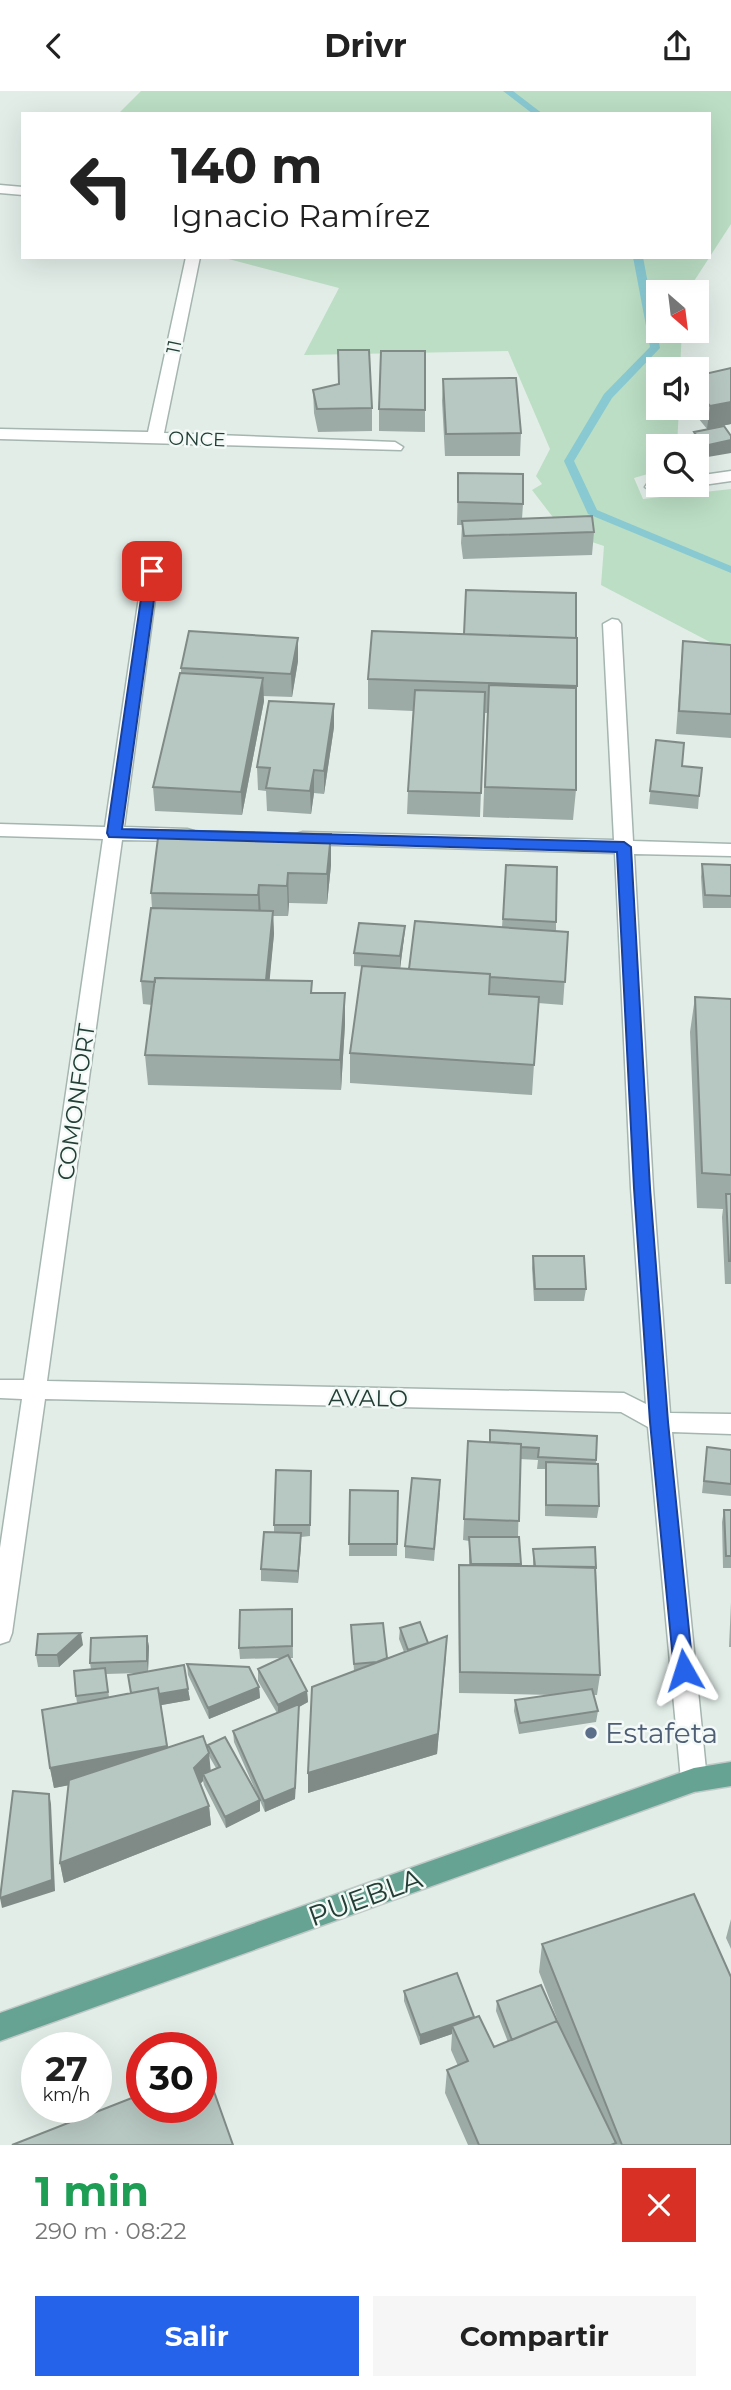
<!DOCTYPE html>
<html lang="es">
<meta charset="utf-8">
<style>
body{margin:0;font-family:Montserrat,sans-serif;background:#f6f6f6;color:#222;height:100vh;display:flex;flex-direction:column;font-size:26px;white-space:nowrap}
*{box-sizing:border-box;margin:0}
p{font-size:23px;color:#767676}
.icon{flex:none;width:38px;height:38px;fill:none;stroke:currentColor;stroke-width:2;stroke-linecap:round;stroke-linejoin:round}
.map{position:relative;height:2054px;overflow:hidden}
.sheet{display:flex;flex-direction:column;background:#fff;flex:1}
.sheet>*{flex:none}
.banner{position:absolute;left:21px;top:21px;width:690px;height:147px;border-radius:0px;box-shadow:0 7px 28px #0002;background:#fff;color:#222;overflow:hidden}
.needle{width:46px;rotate:152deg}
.buttons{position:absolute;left:646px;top:189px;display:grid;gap:14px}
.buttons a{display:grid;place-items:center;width:63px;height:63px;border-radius:0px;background:#fff;box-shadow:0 7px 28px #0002;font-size:35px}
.speed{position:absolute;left:21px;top:1941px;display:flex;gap:14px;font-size:35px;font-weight:700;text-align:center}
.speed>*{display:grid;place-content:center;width:91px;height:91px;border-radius:50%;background:#fff;box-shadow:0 7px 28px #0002;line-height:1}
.speed small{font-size:18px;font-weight:400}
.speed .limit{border:10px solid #d22;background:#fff;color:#111}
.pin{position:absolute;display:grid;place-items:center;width:60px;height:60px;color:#fff;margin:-30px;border-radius:14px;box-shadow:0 4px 10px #0006}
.me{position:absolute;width:77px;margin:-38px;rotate:354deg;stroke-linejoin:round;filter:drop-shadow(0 0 5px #0008)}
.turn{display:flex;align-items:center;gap:24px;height:147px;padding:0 35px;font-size:32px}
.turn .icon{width:91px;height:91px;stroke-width:2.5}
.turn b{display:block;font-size:49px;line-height:60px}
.round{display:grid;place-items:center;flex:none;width:74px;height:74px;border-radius:0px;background:#f6f6f6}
.overview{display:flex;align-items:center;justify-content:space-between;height:119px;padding:0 35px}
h1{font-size:42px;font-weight:700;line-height:52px;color:#1e9e55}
.primary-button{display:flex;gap:14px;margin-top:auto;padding:14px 35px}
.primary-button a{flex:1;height:80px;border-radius:0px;background:#2563eb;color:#fff;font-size:28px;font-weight:700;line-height:80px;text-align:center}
.primary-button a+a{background:#f6f6f6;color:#222}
header{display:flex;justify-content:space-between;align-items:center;height:91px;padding:0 35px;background:#fff;font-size:32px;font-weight:700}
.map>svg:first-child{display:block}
.green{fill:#bbdec4}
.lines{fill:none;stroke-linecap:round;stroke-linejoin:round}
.stream{fill:#89c9d2;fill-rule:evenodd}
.minor-casing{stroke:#a5b5af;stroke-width:3}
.major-casing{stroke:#c1c9c7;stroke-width:3}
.minor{fill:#fff;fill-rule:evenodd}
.major{fill:#66a392;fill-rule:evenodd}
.wall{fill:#9daba6;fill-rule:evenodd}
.shaded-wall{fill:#808b87}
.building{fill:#b7c7c1;stroke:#808b87;stroke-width:2}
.route{fill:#2563eb;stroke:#184099;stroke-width:2}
.service-dot{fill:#5c6f8a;stroke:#f3f9f6;stroke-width:2.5}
.labels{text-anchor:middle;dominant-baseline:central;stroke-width:5;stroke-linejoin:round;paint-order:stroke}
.far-street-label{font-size:19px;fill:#223e36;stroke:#f3f9f6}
.street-label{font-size:23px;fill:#223e36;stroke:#f3f9f6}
.near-service-label{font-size:28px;fill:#4e5e75;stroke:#f3f9f6;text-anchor:start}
.near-street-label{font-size:28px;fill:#223e36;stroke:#f3f9f6}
</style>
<header><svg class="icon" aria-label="back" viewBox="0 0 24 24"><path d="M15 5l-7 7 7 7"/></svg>Drivr<svg class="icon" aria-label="share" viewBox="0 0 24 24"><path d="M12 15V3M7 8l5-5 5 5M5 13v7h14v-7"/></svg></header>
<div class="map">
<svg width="731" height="2054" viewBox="0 0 731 2054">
<rect width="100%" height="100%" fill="#e2ede8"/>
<path class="green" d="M141 0H731V133L687 201H658V240H682L680 278H658V317H679L677 355H658V380L634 387 643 408 731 398V562L601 494 604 455 565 442 532 399 542 393 536 385 550 358 508 260 304 264 339 197 221 166H709V23H118Z"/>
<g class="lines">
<path class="stream" d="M503 0H513L543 23H533Z
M633 166H643L660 257 612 307 574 370 597 419 731 475V482L588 423 564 370 604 303 650 256Z"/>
<g class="minor-casing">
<path id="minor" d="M0 94 23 96V104L0 102Z
M186 166H200L164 342 395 351 403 356 401 359 0 348V338L148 341Z
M731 380V390L696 395 692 394H696V385Z
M658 390V394H676L674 397 653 401 645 396 647 393Z
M151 474 159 479 124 736 187 738 194 740 196 744 194 748 187 750 122 749 47 1290 624 1302 646 1313 631 1097 615 762 303 753 296 751 294 747 296 743 303 741 614 749 603 533 612 528 618 529 621 533 633 750 731 753V765L634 763 653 1097 670 1322 731 1323V1343L672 1341 707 1689 703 1697 694 1701 685 1697 681 1689 648 1336 621 1321 45 1308 12 1542 9 1550 0 1553V1457L22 1308 0 1307V1289H24L103 748 0 745V733L105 736 143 479Z"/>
</g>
<g class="major-casing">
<path id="major" d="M731 1671V1695L694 1701 0 1950V1922L694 1677Z"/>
</g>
<use href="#minor" class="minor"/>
<use href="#major" class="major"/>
</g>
<path class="wall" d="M425 260V341L379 340V318Z
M731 277V333L707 338 690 317H696V285Z
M443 288 521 342 520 365H445L442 310Z
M313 299 372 317V340L318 341 314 322Z
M724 335 702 367 696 359V355H694L692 353 694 341Z
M458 382 523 413 522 428 594 441 592 464 463 468 461 452 462 434H457Z
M577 547 576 699 573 729 483 726 487 622H484L480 726 407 723 408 700 413 620 368 618V588Z
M683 550 731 554V647L676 643 681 573Z
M298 570 292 606 263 605 264 610 242 724 155 720 153 696 181 582V577Z
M334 636 324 703 314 702 311 723 267 720 266 700 258 699 257 676Z
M656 649 682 675 699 705 698 718 649 713Z
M702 773 731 774V817H703L701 786Z
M331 774 327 813 289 812 288 825H273L274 843 269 889 312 902H345V933L341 999 148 994 145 964 152 914 143 913 141 890 152 817 151 802Z
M506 774 556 831V840L568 841 563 914 538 912 532 1004 350 992V962L388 877 354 875V862L405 835 404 847 400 878H409L502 836Z
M695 906 731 908V1193H725L722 1126 723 1118 697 1117 690 941Z
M533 1165 586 1198 584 1210H534L532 1177Z
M597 1345 596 1373 599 1415 597 1427 545 1425V1378H537L538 1369 520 1368 518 1446H519L521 1475H533V1458L596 1477 600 1584 597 1604H594L598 1620 596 1631 519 1643 514 1620 515 1609 552 1604 459 1602 458 1495 459 1474H469V1450L463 1449 468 1350 489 1351Z
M707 1356 731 1359V1405L702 1402Z
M311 1391 310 1445 301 1446 298 1492 261 1490V1478L274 1441V1434Z
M350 1399 398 1400 397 1465H349Z
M440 1401 434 1470 405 1467V1455Z
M724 1419H731V1477H723L722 1431Z
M731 1511V1556H729Z
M292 1518 293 1567H289L307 1600 308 1611 299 1616 295 1708 265 1721 234 1651 233 1640 277 1622 258 1590V1578L282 1567 240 1568 239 1557Z
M351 1534 387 1567 404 1561 399 1548 400 1537 428 1552 446 1566 437 1663 308 1702 354 1580Z
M147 1545 149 1556 148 1580 188 1598 190 1609 161 1614 168 1657 210 1680 216 1677 209 1665 208 1654 260 1709V1720L226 1737 204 1694 203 1690 200 1693 209 1715 211 1734 64 1792 60 1772 69 1694 54 1697 50 1677 77 1612 76 1605 91 1578 90 1572ZM140 1582 131 1602 109 1606 106 1583Z
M83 1554 59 1576H38L36 1564Z
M187 1573 259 1596 260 1607 209 1628 188 1584Z
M731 1828V1858L726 1847Z
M542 1853 731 2054H468L445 2002 447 1979 458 1975 451 1959 452 1943 420 1954 404 1910V1900L474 1926 494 1956 508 1951 496 1920 497 1910 557 1930 561 1938 539 1881Z"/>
<path class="shaded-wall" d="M731 311V333L707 338 710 315Z
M731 349V362L702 367 704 355Z
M298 547V570L292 606 291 583Z
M263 587 264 610 242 724 241 701Z
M334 613V636L324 703V680Z
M314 679V702L311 723 310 700Z
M331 743V774L327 813V783Z
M288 782 289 812 288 825 287 795Z
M259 794 261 824 259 835 258 804Z
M273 820 274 843 267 917 266 894Z
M405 835 404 847 400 878V865Z
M345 902V933L341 999 340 969Z
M301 1442V1454L298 1492V1480Z
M81 1542 83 1554 59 1576 57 1564Z
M147 1545 149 1556 148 1581 147 1570Z
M447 1545 437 1663 308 1702V1682Z
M259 1596 260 1607 209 1628 208 1617Z
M188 1598 190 1609 134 1619 132 1608Z
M307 1600 308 1611 299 1616 295 1708 265 1721 264 1710 278 1625V1614Z
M167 1655 170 1675 54 1697 50 1677Z
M209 1662 211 1682 203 1683V1690L196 1697 194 1677Z
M49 1703 51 1713 55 1800 2 1817 0 1807Z
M260 1709V1720L226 1737 225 1726Z
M209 1715 211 1734 64 1792 60 1772Z
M474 1926 455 1942 452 1935V1943L420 1954V1944Z"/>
<path class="building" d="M338 259H369L372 317 317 318 313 299 339 293Z
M381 260H425V319L379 318Z
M731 277V311L710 315 696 299V285Z
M516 287 521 342 446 343 443 288Z
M724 335 731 345V349L704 355 694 341Z
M458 382 523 383V413L458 411Z
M592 425 594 441 464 445 462 430Z
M466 499 576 502V547L464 543Z
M189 540 298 547 291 583 181 577Z
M372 540 577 547V595L368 588Z
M683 550 731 554V623L679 620Z
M180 582 263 587 241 701 153 696Z
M489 594 576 597V699L485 696Z
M415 599 485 601 481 702 408 700Z
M269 610 334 613 324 680 314 679 310 700 266 697 270 677 257 676Z
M656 649 684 652 682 675 702 677 699 705 650 700Z
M159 739 331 743 327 783 288 782 287 795 259 794 258 804 151 802Z
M702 773 731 774V805L705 804Z
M506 774 557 776 556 831 503 828Z
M151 817 273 820 266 889 155 887V891L141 890Z
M415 830 568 841 565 891 490 886V883L409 878Z
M359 832 405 835 400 865 354 862Z
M362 875 490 883 489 903 539 906 534 974 350 962Z
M155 887 312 890 311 902H345L340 969 145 964Z
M695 906 731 908V1084L702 1082Z
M726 1103H731V1170H729Z
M533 1165H584L586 1198H535Z
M490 1339 597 1345 596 1369 538 1366 539 1357 521 1356V1353L490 1351Z
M468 1350 521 1353 519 1430 464 1428Z
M707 1356 731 1359V1393L704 1390Z
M546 1371 598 1373 599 1415 546 1414Z
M276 1379 311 1380 310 1434H274Z
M412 1387 440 1389 434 1458 405 1455Z
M350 1399 398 1400 397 1453H349Z
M724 1419H731V1465H726Z
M264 1441 301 1442 298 1480 261 1478Z
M469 1446H519L521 1473H471Z
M595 1456 596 1477 535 1475 533 1458Z
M459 1474 595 1476 600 1584 460 1581Z
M292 1518V1555L239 1557 240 1519Z
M420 1531 428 1552 408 1559 400 1537Z
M383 1532 387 1567 377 1571 354 1573 351 1534Z
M81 1542 57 1564H36L38 1543Z
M147 1545V1570L90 1572 91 1547Z
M447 1545 438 1643 308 1682 312 1596Z
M288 1564 307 1600 278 1614 258 1578Z
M187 1573 249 1576 259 1596 208 1617Z
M184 1574 188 1598 159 1603 158 1597 131 1602 128 1584Z
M105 1577 108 1601 76 1605 74 1580Z
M158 1597 167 1655 50 1677 42 1619Z
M592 1598 598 1620 520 1632 515 1609Z
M299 1613 295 1697 264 1710 233 1640Z
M203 1645 209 1662 194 1677 209 1715 60 1772 69 1689Z
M225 1646 260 1709 225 1726 203 1683 220 1676 208 1654Z
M13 1700 49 1703 52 1789 0 1807Z
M694 1803 731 1886V2054H622L542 1853Z
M457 1882 474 1926 420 1944 404 1900Z
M541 1894 557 1930 512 1949 497 1910Z
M479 1925 494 1956 557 1930 616 2052 611 2054H479L447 1979 468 1970 452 1935Z
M206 1978 233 2054H12L142 2003V2016H201V1980Z"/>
<path class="route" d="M152 476 158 480 122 738 624 751 631 756 650 1097 668 1331 693 1579 690 1585 684 1588 677 1585 674 1579 650 1331 634 1097 617 761 109 746 107 742 145 480Z"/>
<circle class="service-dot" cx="591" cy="1642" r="7"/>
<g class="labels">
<g class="far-street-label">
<text transform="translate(174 256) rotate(-78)">11</text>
<text transform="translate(197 348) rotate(2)">ONCE</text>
</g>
<g class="street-label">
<text transform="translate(76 1011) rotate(-82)">COMONFORT</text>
<text transform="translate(368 1307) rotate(1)">AVALO</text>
</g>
<g class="near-service-label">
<text x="605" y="1642">Estafeta</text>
</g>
<g class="near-street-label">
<text transform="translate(365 1806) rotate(-20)">PUEBLA</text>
</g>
</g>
</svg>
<div class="buttons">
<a><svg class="needle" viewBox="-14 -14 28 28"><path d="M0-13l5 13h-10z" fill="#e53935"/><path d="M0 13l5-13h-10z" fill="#767676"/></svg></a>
<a><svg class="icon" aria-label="sound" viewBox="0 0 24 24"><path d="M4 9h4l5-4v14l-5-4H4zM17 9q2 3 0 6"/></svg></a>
<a><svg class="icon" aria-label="search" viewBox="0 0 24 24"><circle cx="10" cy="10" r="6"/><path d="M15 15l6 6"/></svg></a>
</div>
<div class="speed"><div>27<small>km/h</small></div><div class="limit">30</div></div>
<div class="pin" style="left:152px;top:480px;background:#d93025"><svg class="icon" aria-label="arrive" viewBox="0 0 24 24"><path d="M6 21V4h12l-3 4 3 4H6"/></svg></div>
<svg class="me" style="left:684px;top:1579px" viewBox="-20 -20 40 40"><path d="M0-17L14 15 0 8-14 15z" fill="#2563eb" stroke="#fff" stroke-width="4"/></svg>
<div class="banner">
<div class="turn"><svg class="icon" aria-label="left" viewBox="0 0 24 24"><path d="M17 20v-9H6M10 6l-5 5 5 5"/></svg><div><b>140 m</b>Ignacio Ramírez</div></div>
</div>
</div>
<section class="sheet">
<div class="overview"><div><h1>1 min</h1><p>290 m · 08:22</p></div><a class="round" style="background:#d93025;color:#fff"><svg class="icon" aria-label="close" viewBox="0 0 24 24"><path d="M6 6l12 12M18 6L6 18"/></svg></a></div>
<div class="primary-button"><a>Salir</a><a>Compartir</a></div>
</section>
